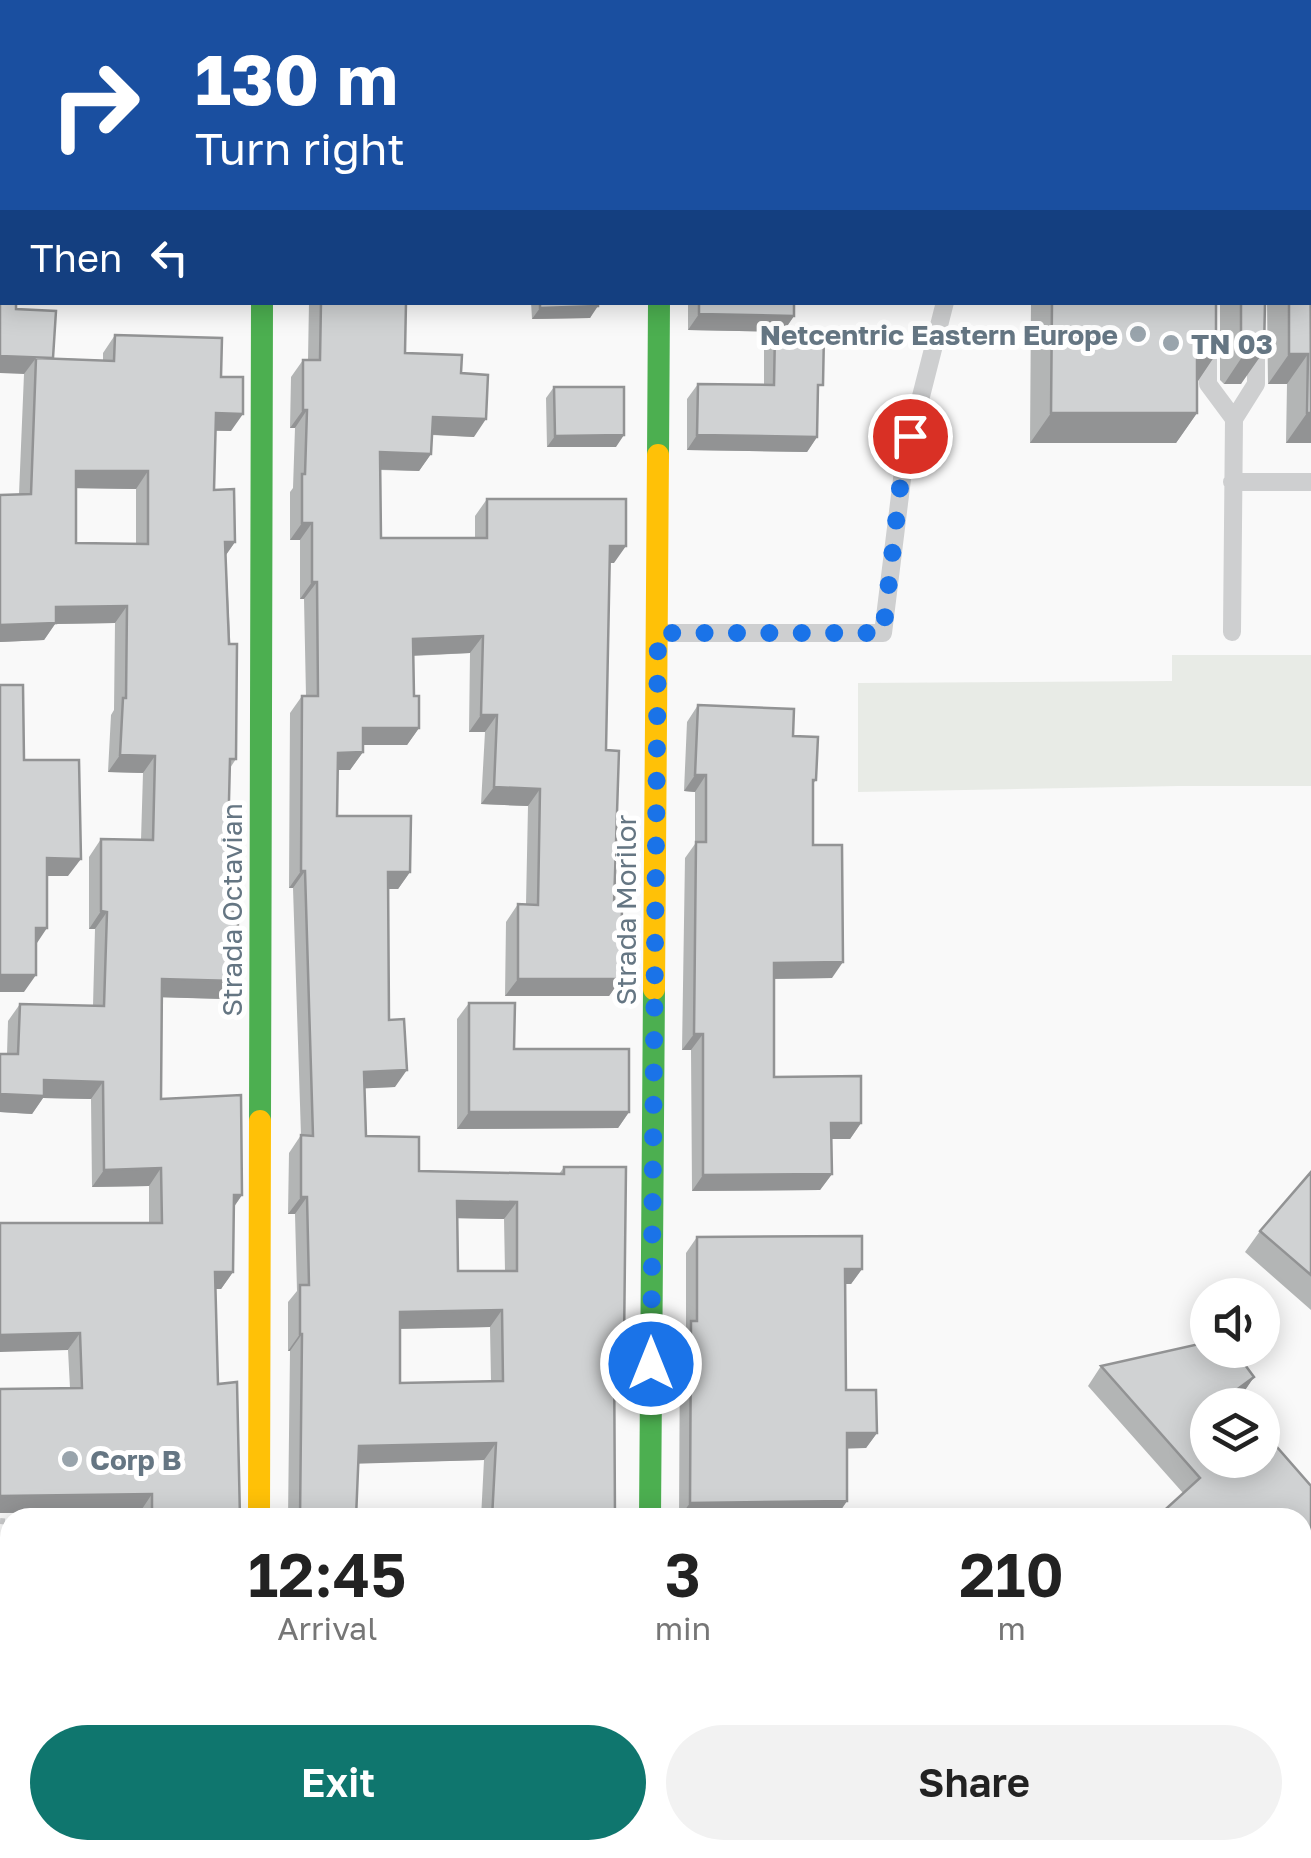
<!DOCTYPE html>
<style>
body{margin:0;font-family:"Golos Text",sans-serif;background:#f2f2f2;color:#222;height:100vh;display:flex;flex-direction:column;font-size:38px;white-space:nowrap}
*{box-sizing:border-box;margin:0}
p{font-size:32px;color:#767676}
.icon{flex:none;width:55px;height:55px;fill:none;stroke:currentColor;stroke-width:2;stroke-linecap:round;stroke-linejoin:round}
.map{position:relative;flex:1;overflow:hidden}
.drawer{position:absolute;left:0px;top:1508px;width:1312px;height:352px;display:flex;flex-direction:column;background:#fff;border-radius:30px 30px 0 0;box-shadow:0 5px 25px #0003}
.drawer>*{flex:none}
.hud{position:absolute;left:0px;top:0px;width:1312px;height:305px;box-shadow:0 5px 25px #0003;background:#1a4fa0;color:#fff;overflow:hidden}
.fabs{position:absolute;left:1190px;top:1278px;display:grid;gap:20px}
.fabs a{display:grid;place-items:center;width:90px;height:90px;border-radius:50%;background:#fff;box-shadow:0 5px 25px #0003;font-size:50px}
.pin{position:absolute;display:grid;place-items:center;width:85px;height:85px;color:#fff;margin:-42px;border:5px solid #fff;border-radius:50%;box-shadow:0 2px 10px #0007}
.me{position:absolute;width:110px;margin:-55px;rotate:0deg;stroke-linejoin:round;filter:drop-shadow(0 0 8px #0008)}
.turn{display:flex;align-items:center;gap:35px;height:210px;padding:0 30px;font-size:45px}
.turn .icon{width:130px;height:130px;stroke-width:2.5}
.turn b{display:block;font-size:70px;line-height:85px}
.then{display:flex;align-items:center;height:95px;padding:0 30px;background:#0003;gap:20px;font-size:38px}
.eta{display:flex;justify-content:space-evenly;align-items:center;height:170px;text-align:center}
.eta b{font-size:60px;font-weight:600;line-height:70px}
.primary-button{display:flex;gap:20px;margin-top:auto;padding:20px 30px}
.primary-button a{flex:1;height:115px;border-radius:60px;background:#0f766e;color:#fff;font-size:40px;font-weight:600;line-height:115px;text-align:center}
.primary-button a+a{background:#f2f2f2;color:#222}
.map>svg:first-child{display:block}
.green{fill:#e8ebe6}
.water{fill:#ced6d9}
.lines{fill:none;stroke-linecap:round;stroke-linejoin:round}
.path{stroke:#cbcccd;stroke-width:6;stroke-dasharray:5 5;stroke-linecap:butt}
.lane{stroke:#cecfd0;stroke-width:18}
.street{stroke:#cecfd0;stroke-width:35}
.fast{stroke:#4caf50;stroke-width:22}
.slow{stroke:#ffc107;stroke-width:22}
.jam{stroke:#c62828;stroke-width:22}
.wall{fill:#b3b5b5;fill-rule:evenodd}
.shaded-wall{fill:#929394}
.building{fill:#d0d2d3;stroke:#929394;stroke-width:2.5;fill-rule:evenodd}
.route{stroke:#1a73e8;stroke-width:18;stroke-dasharray:0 32.4}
.poi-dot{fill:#99a4ac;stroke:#fff;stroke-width:4}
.labels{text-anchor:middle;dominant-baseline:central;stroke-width:10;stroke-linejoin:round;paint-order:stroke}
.poi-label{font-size:28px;font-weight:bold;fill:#657683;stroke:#fff;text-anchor:start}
.street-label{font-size:28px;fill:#657683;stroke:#fff}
</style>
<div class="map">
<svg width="1311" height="1858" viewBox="0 0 1311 1858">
<rect width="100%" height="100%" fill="#f9f9f9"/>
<path class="green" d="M1172 655H1311V786H1179L858 792V683L1172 681Z"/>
<path class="water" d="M0 0H1311V10L1310 2H2V6H0Z"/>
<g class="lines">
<path class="path" d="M0 1521 10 1522"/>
<path class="lane" d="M1208 302V384L1234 419
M1232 482H1311
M1232 632 1234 419 1256 384V302
M660 633H883L904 463 945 302"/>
<path class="street" d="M1302 1633 1311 1631
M0 1683 10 1689
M1142 1858V1850"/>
<path class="fast" d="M0 66H2
M658 455 659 302
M260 1121 262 302
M650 1518 654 989
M652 1850V1858"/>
<path class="slow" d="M654 989 658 455
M259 1518 260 1121"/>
<path class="jam" d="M1310 81H1311"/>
</g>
<path class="wall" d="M309 302H406L405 353 461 373 474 437 432 435 431 454 419 471 380 470 381 538H475V516L487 499 614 563H610L606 750 614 905 621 979 609 996H505L506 922 518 904H526L528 806 481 804 485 732H469L470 653 413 656 414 696 419 728 407 745H363V752L350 770H338L337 816 410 872 398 889H388L389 1020 395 1087 365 1088 366 1136 419 1171 559 1174 564 1167 624 1343 614 1357 615 1518H481L484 1460 358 1463 356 1518H288L290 1351H288V1302L297 1291 295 1214H288L289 1153 301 1135 293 888H289L290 713 302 696H306L304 599H300V540H290V492L293 488 295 428H290L291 377 303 360H308ZM457 1218 504 1219 505 1271H458ZM490 1327 491 1381 400 1383V1329Z
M531 302H598L590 318 532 319Z
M688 302H794V316L783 332 688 330Z
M1031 302H1216V354L1197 382V413L1176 443H1030Z
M1220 302H1265L1241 384H1224L1220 380Z
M1267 302H1310L1311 443H1286L1287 384H1268Z
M16 309 53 358 103 360V353L115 335 221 377 231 431H215L214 490 235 542 226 555 236 759 230 768 224 999 162 997 161 1099 242 1195 234 1207 233 1272 221 1289H216L218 1384 240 1518H140V1512L0 1513V1389L70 1388 68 1350 149 1223V1186L92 1187 91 1099 43 1098 32 1114 0 1112 7 1054 8 1021 20 1004 93 1006 95 929H89V857L101 839 141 840 143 773 108 772 111 715 114 710 115 623 55 624 44 640 0 642V495L19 494 24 374ZM76 488 136 489V544L76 543Z
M775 332 817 437 807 452 687 450V399L698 384 764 385V347Z
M554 387 616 447H547L546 398Z
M698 705 793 736 816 780 813 784V845L832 978 774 979V1077L861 1123 850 1139H832V1174L820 1190 692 1191 691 1050H682L685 858 695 844V792L684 791 687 722Z
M469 1003 514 1049 629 1112 618 1128 457 1129V1019Z
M1311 1172V1310L1245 1252 1260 1231Z
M697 1237 862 1269 851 1284H845L846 1390 877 1433 866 1448H847V1501L836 1517 679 1518 680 1337 686 1328V1253Z
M1208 1342V1350H1234L1254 1377 1241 1396 1236 1400 1241 1405H1208V1460H1262V1430L1311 1486V1545L1302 1552V1518H1157L1183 1493 1088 1386 1101 1366Z
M1311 1661V1822L1302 1810V1662Z
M763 1850H845L815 1858H765Z
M856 1850H1013L1014 1858H857Z"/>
<path class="shaded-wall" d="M598 306 590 318 532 319 540 308Z
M699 314 794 316 783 332 688 330Z
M1197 354H1216L1196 384Z
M1244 354H1262L1241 384H1224Z
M1289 354H1308L1287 384H1268Z
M0 356 53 358H36L24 374 0 373Z
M303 410H307L295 428H290Z
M216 413 243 414 231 431 203 430Z
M1051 413H1197L1176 443H1030Z
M1307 413H1311V443H1286Z
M433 417 486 419 474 437 420 434Z
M624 435 616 447H547L555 436Z
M697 435 817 437 807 452 687 450Z
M380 452 431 454 419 471 368 469Z
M76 471H148L136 489 64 488Z
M302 523H312L300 540H290Z
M225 542H235L223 559Z
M610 546H626L614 563H598Z
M312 582H317L304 599H300Z
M127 606 115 623 55 624 44 640 0 642V625L56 607Z
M483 636 470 653 401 656 413 639Z
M481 715H497L485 732H469Z
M363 728H419L407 745H351Z
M363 752 350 770H326L338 753Z
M120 755 155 756 143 773 108 772Z
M695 775H706L695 792 684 791Z
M494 787 540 789 528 806 481 804Z
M47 858 81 859 68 876H35Z
M301 871H305L293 888H289Z
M388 872H410L398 889H376Z
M101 911 107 912 95 929H89Z
M36 928H47L35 946Z
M843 962 832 978 762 979 774 963Z
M0 975H36L24 992H0Z
M162 979 236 981 224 999 150 997Z
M518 979H621L609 996H505Z
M694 1034H703L691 1050H682Z
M407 1070 395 1087 352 1089 364 1072Z
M44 1080 103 1082 91 1099 43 1098 32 1114 0 1112V1094Z
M469 1112H629L618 1128 457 1129Z
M831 1123H861L850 1139H820Z
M161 1168 149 1186 92 1187 104 1170Z
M832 1174 820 1190 692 1191 703 1175Z
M234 1195H242L230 1212Z
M301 1197H307L295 1214H288Z
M457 1201 517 1202 504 1219 445 1218Z
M845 1269H862L851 1284H834Z
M215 1272H233L221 1289H203Z
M502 1310 490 1327 388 1329 400 1312Z
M80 1333 68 1350 0 1352V1335Z
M300 1334H302L290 1351H288Z
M614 1343H624L612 1360Z
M1254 1377 1241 1396 1229 1405 1231 1394Z
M847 1433H877L866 1448 836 1449Z
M496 1443 484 1460 347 1464 359 1446Z
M152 1494 140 1512 0 1513V1496Z
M847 1501 836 1517 679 1518 690 1503Z
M1311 1537V1545L1302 1552V1544Z
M1311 1786V1792L1302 1804V1787Z
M783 1850H845L815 1858H777Z"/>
<path class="building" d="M1310 137 1311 413H1307L1308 354H1289V302H1310Z
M0 272 2 273V302H16V309L56 311 53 358 0 356Z
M321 302H406L405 353 462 355 461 373 488 375 486 419 433 417 431 454 380 452 381 538H487V499H626V546H610L606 750 619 751 614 905H622L621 979H518V904L538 905 540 789 494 787 497 715H481L483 636 413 639 414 696H419V728H363V752L338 753 337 816H411L410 872H388L389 1020 404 1019 407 1070 364 1072 366 1136 419 1137V1171L564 1174V1167H626L624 1343H614L615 1518H492L496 1443 359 1446 356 1518H300L302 1334H300V1285H309L307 1197H301V1135L313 1136 305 871H301L302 696H318L317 582H312V523H302V474H305L307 410H303V360H320ZM457 1201 517 1202V1271H458ZM502 1310 503 1381 400 1383V1312Z
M540 302H598V306L540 308Z
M699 302H794V316L699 314Z
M1052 302H1216V354H1197V413H1051Z
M1241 302H1265L1264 351 1262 354H1244L1241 350Z
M775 332 824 333 823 385H818L817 437 697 435 698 384 774 385Z
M115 335 222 338 221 377H243V414L216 413 214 490 234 489 235 542H225L229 644H237L236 759H230L228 841H232L233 922H238L236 981 162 979 161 1099 241 1095 242 1195H234L233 1272H215L218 1384 237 1382 240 1518H152V1494L0 1496V1389L82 1388 80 1333 0 1335V1223H162L161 1168 104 1170 103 1082 44 1080V1096L0 1094V1054H18L20 1004 104 1006 107 912 101 911V839L153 840 155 756 120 755 123 698H126L127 606 56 607V623L0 625V495L31 494 36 358 114 361ZM76 471H148V544L76 543Z
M554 387H624V435L555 436Z
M0 685H23L24 760H79L81 859 47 858V928H36V975H0Z
M698 705 794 709 793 736 818 737 816 780H813V845H842L843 962 774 963V1077L861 1076V1123H831L832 1174 703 1175V1034H694L696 842H706V775H695Z
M469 1003H515L514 1049H629V1112H469Z
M1311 1172V1275L1260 1231Z
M862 1236V1269H845L846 1390H876L877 1433H847V1501L690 1503 691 1321H697V1237Z
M1208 1342V1350H1234L1254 1377 1231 1394 1241 1405H1208V1460H1262V1430L1311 1486V1537L1302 1544V1518L1157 1517 1200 1478 1101 1366Z
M1311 1661V1786L1302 1787V1662Z
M0 1716 10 1722V1850H154L149 1858H0Z
M346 1850H421V1858H314V1855Z
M880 1850H1013L1014 1858H881Z"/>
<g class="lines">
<path class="route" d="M651 1364 658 633H883L900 488 910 436"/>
</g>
<g class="poi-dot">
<circle cx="1138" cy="334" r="10"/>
<circle cx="1171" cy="343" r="10"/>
<circle cx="70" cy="1459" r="10"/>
</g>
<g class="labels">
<g class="poi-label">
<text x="1118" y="334" text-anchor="end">Netcentric Eastern Europe</text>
<text x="1191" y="343">TN 03</text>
<text x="90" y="1459">Corp B</text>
</g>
<g class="street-label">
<text transform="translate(231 910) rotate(-90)">Strada Octavian</text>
<text transform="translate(625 910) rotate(-90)">Strada Morilor</text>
</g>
</g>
</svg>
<div class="fabs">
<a><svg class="icon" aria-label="sound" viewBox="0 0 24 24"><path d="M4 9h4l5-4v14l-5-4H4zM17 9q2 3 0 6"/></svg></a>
<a><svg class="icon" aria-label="layers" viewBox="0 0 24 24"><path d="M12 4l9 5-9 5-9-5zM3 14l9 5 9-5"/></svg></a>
</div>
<div class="pin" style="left:910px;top:436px;background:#d93025"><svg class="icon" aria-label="arrive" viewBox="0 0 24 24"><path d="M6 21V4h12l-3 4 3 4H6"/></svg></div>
<svg class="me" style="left:651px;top:1364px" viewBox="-20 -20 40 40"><circle r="17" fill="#1a73e8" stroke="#fff" stroke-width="3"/><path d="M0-11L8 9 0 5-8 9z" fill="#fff"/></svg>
<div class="hud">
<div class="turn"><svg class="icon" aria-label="right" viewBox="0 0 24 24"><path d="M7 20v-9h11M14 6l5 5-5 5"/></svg><div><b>130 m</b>Turn right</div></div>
<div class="then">Then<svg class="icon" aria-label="left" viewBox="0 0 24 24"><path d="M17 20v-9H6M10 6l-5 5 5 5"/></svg></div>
</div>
<section class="drawer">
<div class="eta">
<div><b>12:45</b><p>Arrival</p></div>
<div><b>3</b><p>min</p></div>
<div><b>210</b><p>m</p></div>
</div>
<div class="primary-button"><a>Exit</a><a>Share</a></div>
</section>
</div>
